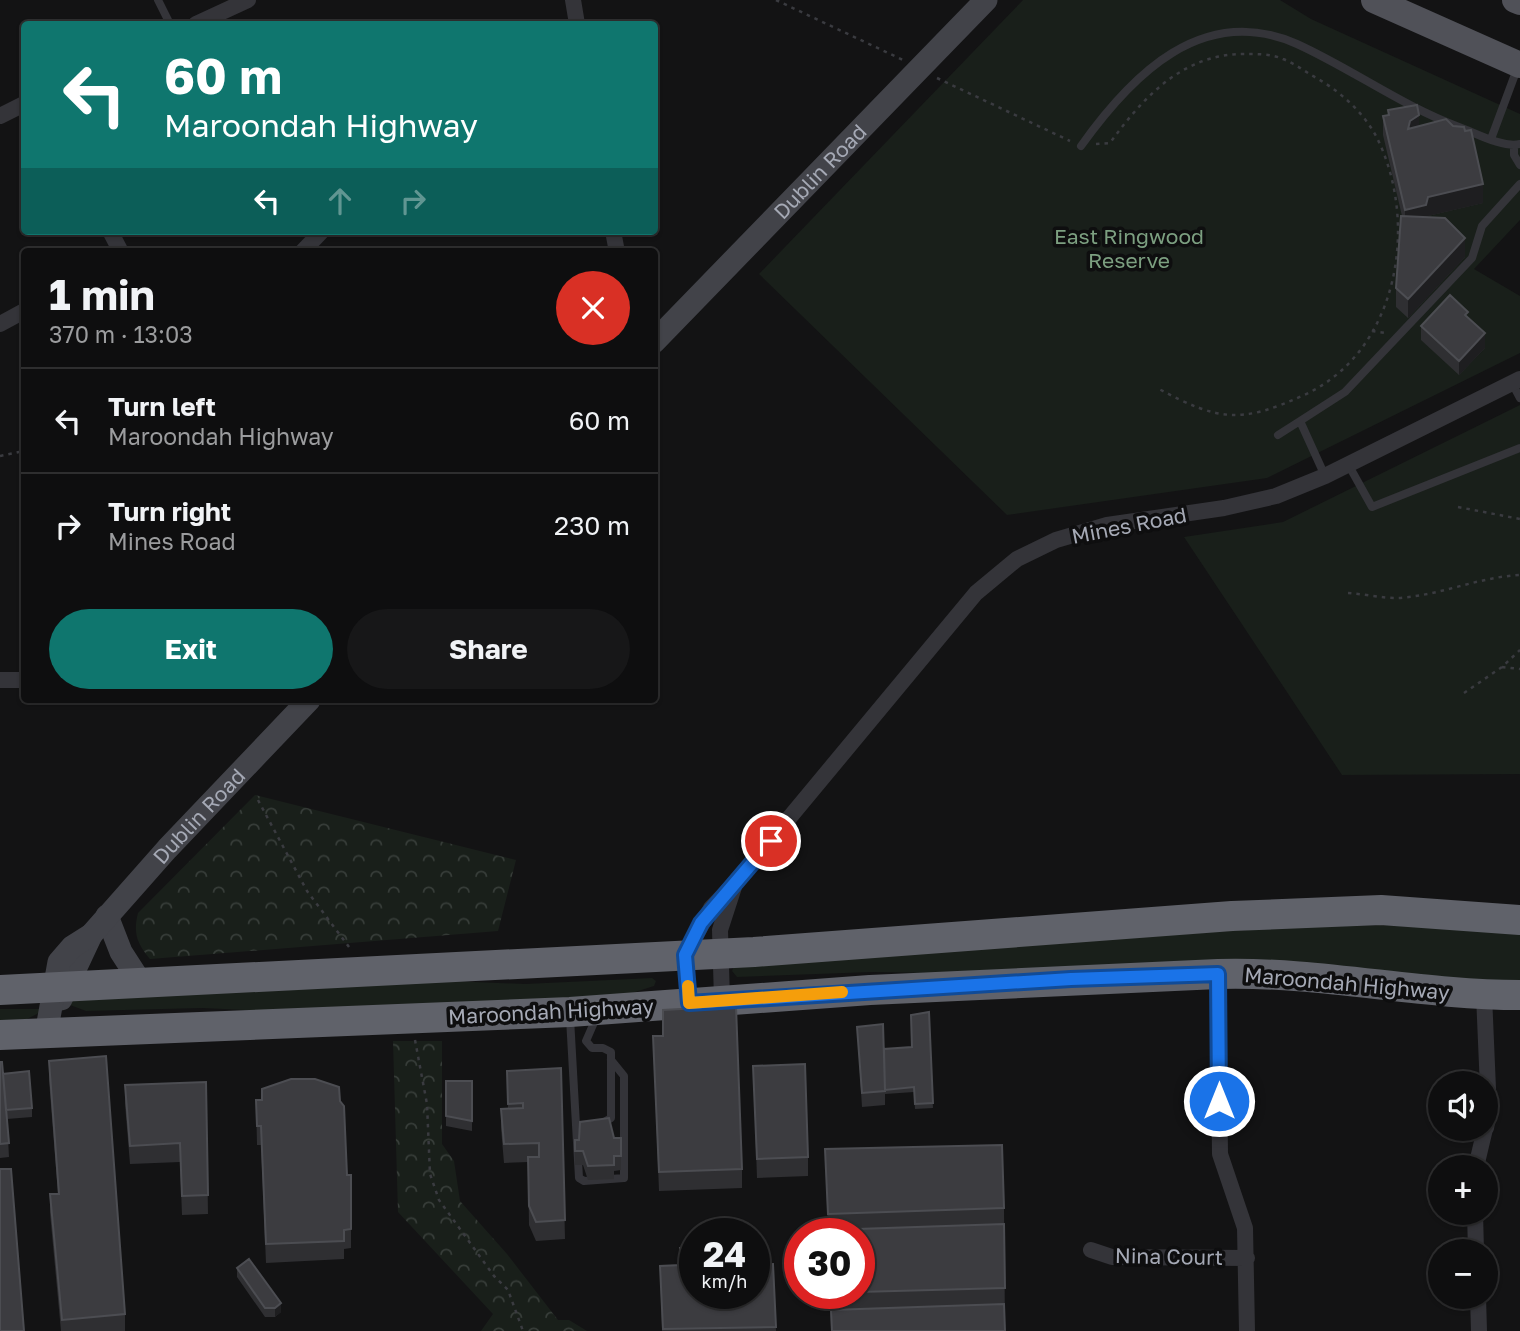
<!DOCTYPE html>
<meta charset="utf-8">
<style>
body{margin:0;font-family:"Golos Text",sans-serif;background:#171718;color:#f1f3f6;height:100vh;display:flex;flex-direction:column;font-size:26px;white-space:nowrap}
*{box-sizing:border-box;margin:0}
p{font-size:23px;color:#9b9c9e}
.icon{flex:none;width:38px;height:38px;fill:none;stroke:currentColor;stroke-width:2;stroke-linecap:round;stroke-linejoin:round}
.map{position:relative;flex:1;overflow:hidden}
.sheet{position:absolute;left:21px;top:248px;width:637px;height:455px;display:flex;flex-direction:column;background:#0e0e0f;border-radius:7px;box-shadow:0 2px 5px #0004,0 0 0 2px #2e2e2f}
.sheet>*{flex:none}
.banner{position:absolute;left:21px;top:21px;width:637px;height:214px;border-radius:7px;box-shadow:0 2px 5px #0004,0 0 0 2px #2e2e2f;background:#0f766e;color:#fff;overflow:hidden}
.controls{position:absolute;left:1428px;top:1071px;display:grid;gap:14px}
.controls a{display:grid;place-items:center;width:70px;height:70px;border-radius:50%;background:#0e0e0f;box-shadow:0 2px 5px #0004,0 0 0 2px #2e2e2f;font-size:35px}
.speed{position:absolute;left:679px;top:1218px;display:flex;gap:14px;font-size:35px;font-weight:700;text-align:center}
.speed>*{display:grid;place-content:center;width:91px;height:91px;border-radius:50%;background:#0e0e0f;box-shadow:0 2px 5px #0004,0 0 0 2px #2e2e2f;line-height:1}
.speed small{font-size:18px;font-weight:400}
.speed .limit{border:10px solid #d22;background:#fff;color:#111}
.pin{position:absolute;display:grid;place-items:center;width:60px;height:60px;color:#fff;margin:-30px;border:4px solid #fff;border-radius:50%;box-shadow:0 2px 7px #0007}
.me{position:absolute;width:77px;margin:-38px;rotate:0deg;stroke-linejoin:round;filter:drop-shadow(0 0 5px #0008)}
.turn{display:flex;align-items:center;gap:24px;height:147px;padding:0 28px;font-size:32px}
.turn .icon{width:91px;height:91px;stroke-width:2.5}
.turn b{display:block;font-size:49px;line-height:60px}
.lanes{display:flex;align-items:center;height:66px;padding:0 28px;background:#0003;justify-content:center;gap:35px;direction:ltr}
.lanes .off{opacity:.35}
.round{display:grid;place-items:center;flex:none;width:74px;height:74px;border-radius:37px;background:#171718}
.head{display:flex;align-items:center;justify-content:space-between;height:119px;padding:0 28px}
h1{font-size:42px;font-weight:700;line-height:52px}
.action{display:flex;gap:14px;margin-top:auto;padding:14px 28px}
.action a{flex:1;height:80px;border-radius:42px;background:#0f766e;color:#fff;font-size:28px;font-weight:700;line-height:80px;text-align:center}
.action a+a{background:#171718;color:#f1f3f6}
ul{padding:0;list-style:none}
li{display:flex;align-items:center;gap:21px;height:105px;padding:0 28px;border-top:2px solid #2e2e2f}
li div{flex:1}
li b{display:block;font-size:26px}
li em{font-style:normal}
.map>svg:first-child{display:block}
.green{fill:#191f1a}
.forest{fill:url(#forest-crowns)}
.lines{fill:none;stroke-linecap:round;stroke-linejoin:round}
.path{stroke:#3a3b40;stroke-width:2.5;stroke-dasharray:3.5 5;stroke-linecap:butt}
.lane{stroke:#343439;stroke-width:8}
.street{stroke:#343439;stroke-width:16}
.secondary{stroke:#424349;stroke-width:23}
.primary{stroke:#505158;stroke-width:26}
.highway{stroke:#60626a;stroke-width:30}
.wall{fill:#2f2f32}
.shaded-wall{fill:#1e1e20}
.building{fill:#3c3c40;stroke:#4c4d52;stroke-width:2}
.route-casing{stroke:#114b97;stroke-width:18}
.route{stroke:#1a73e8;stroke-width:12}
.slow{stroke:#f59e0b;stroke-width:12}
.labels{text-anchor:middle;dominant-baseline:central;stroke-width:7;stroke-linejoin:round;paint-order:stroke}
.street-label{font-size:21px;fill:#a5a9b5;stroke:#0e0e0f}
.park-label{font-size:21px;fill:#7c9f80;stroke:#0e0e0f}
</style>
<div class="map">
<svg width="1520" height="1331" viewBox="0 0 1520 1331">
<defs>
<pattern id="forest-crowns" width="20" height="18" patternUnits="userSpaceOnUse" patternTransform="scale(1.75)"><rect width="20" height="18" fill="#191f1a"/><path d="M2 6a3 3 0 1 1 6 0M12 15a3 3 0 1 1 6 0" fill="none" stroke="#373d39"/></pattern>
</defs>
<rect width="100%" height="100%" fill="#131314"/>
<path class="green" d="M1023 0H1280L1311 19 1520 114V220L1474 269 1520 296V353L1267 478 1007 515 759 274Z
M1520 405V774L1342 775 1184 537 1283 522Z
M1380 925 1520 932V982L872 972 737 977 732 971 734 966C950 955 1164 929 1380 925Z
M652 978 656 981 654 986 626 995 308 1013 202 1008 86 1011 70 1005 68 999 428 980 525 984Z
M0 1009H39L41 1012 25 1020 0 1023Z"/>
<path class="forest" d="M255 795 516 860 498 931 150 959C137 944 133 933 138 913Z
M393 1041H442V1144L454 1161 460 1201 507 1254 558 1320H569L587 1331H481L493 1314 398 1212Z"/>
<g class="lines">
<path class="path" d="M776 0 903 60
M937 78 1070 141
M1096 144 1110 143C1144 96 1184 53 1246 54 1258 54 1272 54 1283 59 1293 63 1302 69 1311 75 1336 88 1362 110 1376 136 1420 222 1399 352 1304 395 1241 424 1219 421 1159 389
M1372 331 1386 333
M0 456 24 451
M1458 507 1520 519
M1348 593C1364 594 1381 598 1397 598 1439 596 1478 577 1520 575
M1502 667 1520 669
M1464 693 1502 667 1520 650
M258 800 307 891 349 947
M415 1040 427 1104 430 1174 439 1200 494 1276 508 1290 523 1331"/>
<path class="lane" d="M158 0 170 24
M1491 139 1517 69
M1514 145V155L1520 165
M1081 146C1131 76 1202 2 1297 44 1352 69 1402 106 1459 127 1476 133 1502 148 1520 144
M1512 383 1520 398
M1278 435 1300 421
M1348 464 1372 507 1520 448
M1325 476 1300 421 1345 392 1472 258 1482 226 1520 184
M570 1018 576 1125H588
M596 1018 586 1041 592 1048H603L611 1052V1118L601 1124
M576 1125 579 1178 584 1181 624 1178V1076L611 1060"/>
<path class="street" d="M573 0 577 24
M196 24 248 0
M0 116 24 104
M110 231 121 252
M613 231 617 252
M302 252 322 231
M0 324 24 311
M0 680H24
M1218 974 1220 1154 1245 1228 1247 1331
M1484 995 1489 1112 1486 1128
M722 1000 720 930 734 887
M689 1003 685 955 711 908 736 882 976 593 1017 559 1056 540 1107 525 1224 508 1276 496 1325 476 1520 379
M1476 1167 1485 1129
M1475 1213 1476 1251
M1091 1250 1112 1257 1247 1258
M1478 1297 1479 1331"/>
<g class="secondary">
<path id="s1" d="M654 342 986 0"/>
<path d="M107 916 121 952 141 983"/>
<path d="M61 999 91 935"/>
<path id="s2" d="M46 1034 59 962 72 947 91 935 167 849 309 700"/>
</g>
<path class="primary" d="M1374 0 1520 65
M1515 0 1520 2"/>
<path class="highway" d="M0 990 754 952 1232 916 1381 910 1520 920
M0 1035 570 1012 870 990 1218 974C1320 971 1419 995 1520 995"/>
</g>
<path class="wall" d="M1388 110 1419 126 1483 203 1428 216V217L1465 257 1408 318 1396 307V288L1402 216 1383 135V116L1388 115Z
M1468 318 1485 348 1459 375 1421 340V326Z
M929 1012 933 1108 915 1109 914 1092 885 1094V1105L862 1107 857 1027 884 1049 912 1047Z
M653 1036H663L742 1169V1188L659 1191Z
M49 1061 125 1314V1331H61L50 1213V1194H58L49 1080Z
M0 1062 3 1074 32 1108V1117L7 1119 9 1157 0 1158Z
M753 1066 808 1157V1176L757 1178Z
M561 1068 565 1239 536 1241 529 1225 528 1162 504 1163 501 1128V1109H508L507 1071Z
M446 1081H472V1131L446 1126Z
M206 1082 208 1214 182 1215 180 1162 130 1164 125 1104V1085Z
M256 1100 340 1101 347 1175H351V1248L344 1249V1259L266 1263 261 1145H257Z
M621 1138V1170L614 1171V1179L588 1180 583 1165H575V1140Z
M825 1149 1004 1208 1005 1331H831L830 1293H859V1234H828Z
M773 1264 776 1331H662L660 1266 695 1293Z
M237 1268 281 1312 275 1317H265L237 1277Z"/>
<path class="shaded-wall" d="M1419 115V134L1408 129 1410 121Z
M1483 184V203L1428 216 1426 224 1405 229V210L1428 197Z
M1465 238V257L1408 318V299Z
M1485 333V348L1459 375V361Z
M281 1303V1312L275 1317V1308Z"/>
<path class="building" d="M1417 105 1419 115 1410 121 1408 129 1446 119 1453 126 1464 127 1465 131 1471 130 1483 184 1428 197 1426 205 1405 210 1383 116 1389 115 1388 110Z
M1401 216 1445 218 1465 238 1408 299 1396 288Z
M1450 295 1468 312 1465 315 1485 333 1459 361 1421 326Z
M736 1006 742 1169 659 1172 653 1036H663V1010Z
M929 1012 933 1103 915 1104 914 1087 885 1090 884 1049 912 1047 911 1015Z
M883 1024 885 1091 862 1093 857 1027Z
M106 1056 125 1314 62 1320 50 1194H59L49 1061Z
M0 1062H2L9 1143 0 1144Z
M805 1064 808 1157 757 1159 753 1066Z
M561 1068 565 1220 536 1222 529 1206 528 1157H539V1143L504 1144 501 1109 523 1108V1103L508 1104 507 1071Z
M29 1071 32 1108 6 1110 3 1074Z
M291 1079H315L339 1087 340 1101 344 1106 347 1175H351V1229L344 1230V1241L266 1244 261 1126H257L256 1100H262V1089Z
M446 1081H472V1121L446 1116Z
M206 1082 208 1195 182 1196 180 1143 130 1146 125 1085Z
M609 1118 614 1138H621V1156H614V1165L588 1166 583 1151H575V1140H579L580 1122Z
M1002 1145 1004 1208 828 1214 825 1149Z
M0 1169H11L24 1331H0Z
M1004 1224 1005 1288 859 1292V1234H828V1230Z
M695 1247V1293H754V1265L773 1264 776 1327 663 1329 660 1266 681 1265 680 1248Z
M249 1259 281 1303 275 1308H265L237 1268Z
M1004 1304 1005 1331H832L831 1310Z"/>
<g class="lines">
<g class="route-casing">
<path id="route" d="M771 841 701 923 685 955 689 1003 1071 979 1218 974 1219 1101"/>
</g>
<use href="#route" class="route"/>
<path class="slow" d="M688 986 689 1003 842 992"/>
</g>
<g class="labels">
<g class="street-label">
<text stroke="none"><textPath href="#s1" startOffset="238">Dublin Road</textPath></text>
<text transform="translate(1129 525) rotate(-11)">Mines Road</text>
<text stroke="none"><textPath href="#s2" startOffset="276">Dublin Road</textPath></text>
<text transform="translate(1347 983) rotate(5)">Maroondah Highway</text>
<text transform="translate(551 1011) rotate(-3)">Maroondah Highway</text>
<text transform="translate(1169 1256) rotate(1)">Nina Court</text>
</g>
<g class="park-label">
<text x="1129" y="236">East Ringwood<tspan x="1129" dy="24">Reserve</tspan></text>
</g>
</g>
</svg>
<div class="controls">
<a><svg class="icon" aria-label="sound" viewBox="0 0 24 24"><path d="M4 9h4l5-4v14l-5-4H4zM17 9q2 3 0 6"/></svg></a>
<a>+</a>
<a>−</a>
</div>
<div class="speed"><div>24<small>km/h</small></div><div class="limit">30</div></div>
<div class="pin" style="left:771px;top:841px;background:#d93025"><svg class="icon" aria-label="arrive" viewBox="0 0 24 24"><path d="M6 21V4h12l-3 4 3 4H6"/></svg></div>
<svg class="me" style="left:1219px;top:1101px" viewBox="-20 -20 40 40"><circle r="17" fill="#1a73e8" stroke="#fff" stroke-width="3"/><path d="M0-11L8 9 0 5-8 9z" fill="#fff"/></svg>
<div class="banner">
<div class="turn"><svg class="icon" aria-label="left" viewBox="0 0 24 24"><path d="M17 20v-9H6M10 6l-5 5 5 5"/></svg><div><b>60 m</b>Maroondah Highway</div></div>
<div class="lanes"><svg class="icon" aria-label="left" viewBox="0 0 24 24"><path d="M17 20v-9H6M10 6l-5 5 5 5"/></svg><svg class="icon off" aria-label="ahead" viewBox="0 0 24 24"><path d="M12 20V5M6 11l6-6 6 6"/></svg><svg class="icon off" aria-label="right" viewBox="0 0 24 24"><path d="M7 20v-9h11M14 6l5 5-5 5"/></svg></div>
</div>
<section class="sheet">
<div class="head"><div><h1>1 min</h1><p>370 m · 13:03</p></div><a class="round" style="background:#d93025;color:#fff"><svg class="icon" aria-label="close" viewBox="0 0 24 24"><path d="M6 6l12 12M18 6L6 18"/></svg></a></div>
<ul>
<li><svg class="icon" aria-label="left" viewBox="0 0 24 24"><path d="M17 20v-9H6M10 6l-5 5 5 5"/></svg><div><b>Turn left</b><p>Maroondah Highway</p></div><em>60 m</em></li>
<li><svg class="icon" aria-label="right" viewBox="0 0 24 24"><path d="M7 20v-9h11M14 6l5 5-5 5"/></svg><div><b>Turn right</b><p>Mines Road</p></div><em>230 m</em></li>
</ul>
<div class="action"><a>Exit</a><a>Share</a></div>
</section>
</div>
